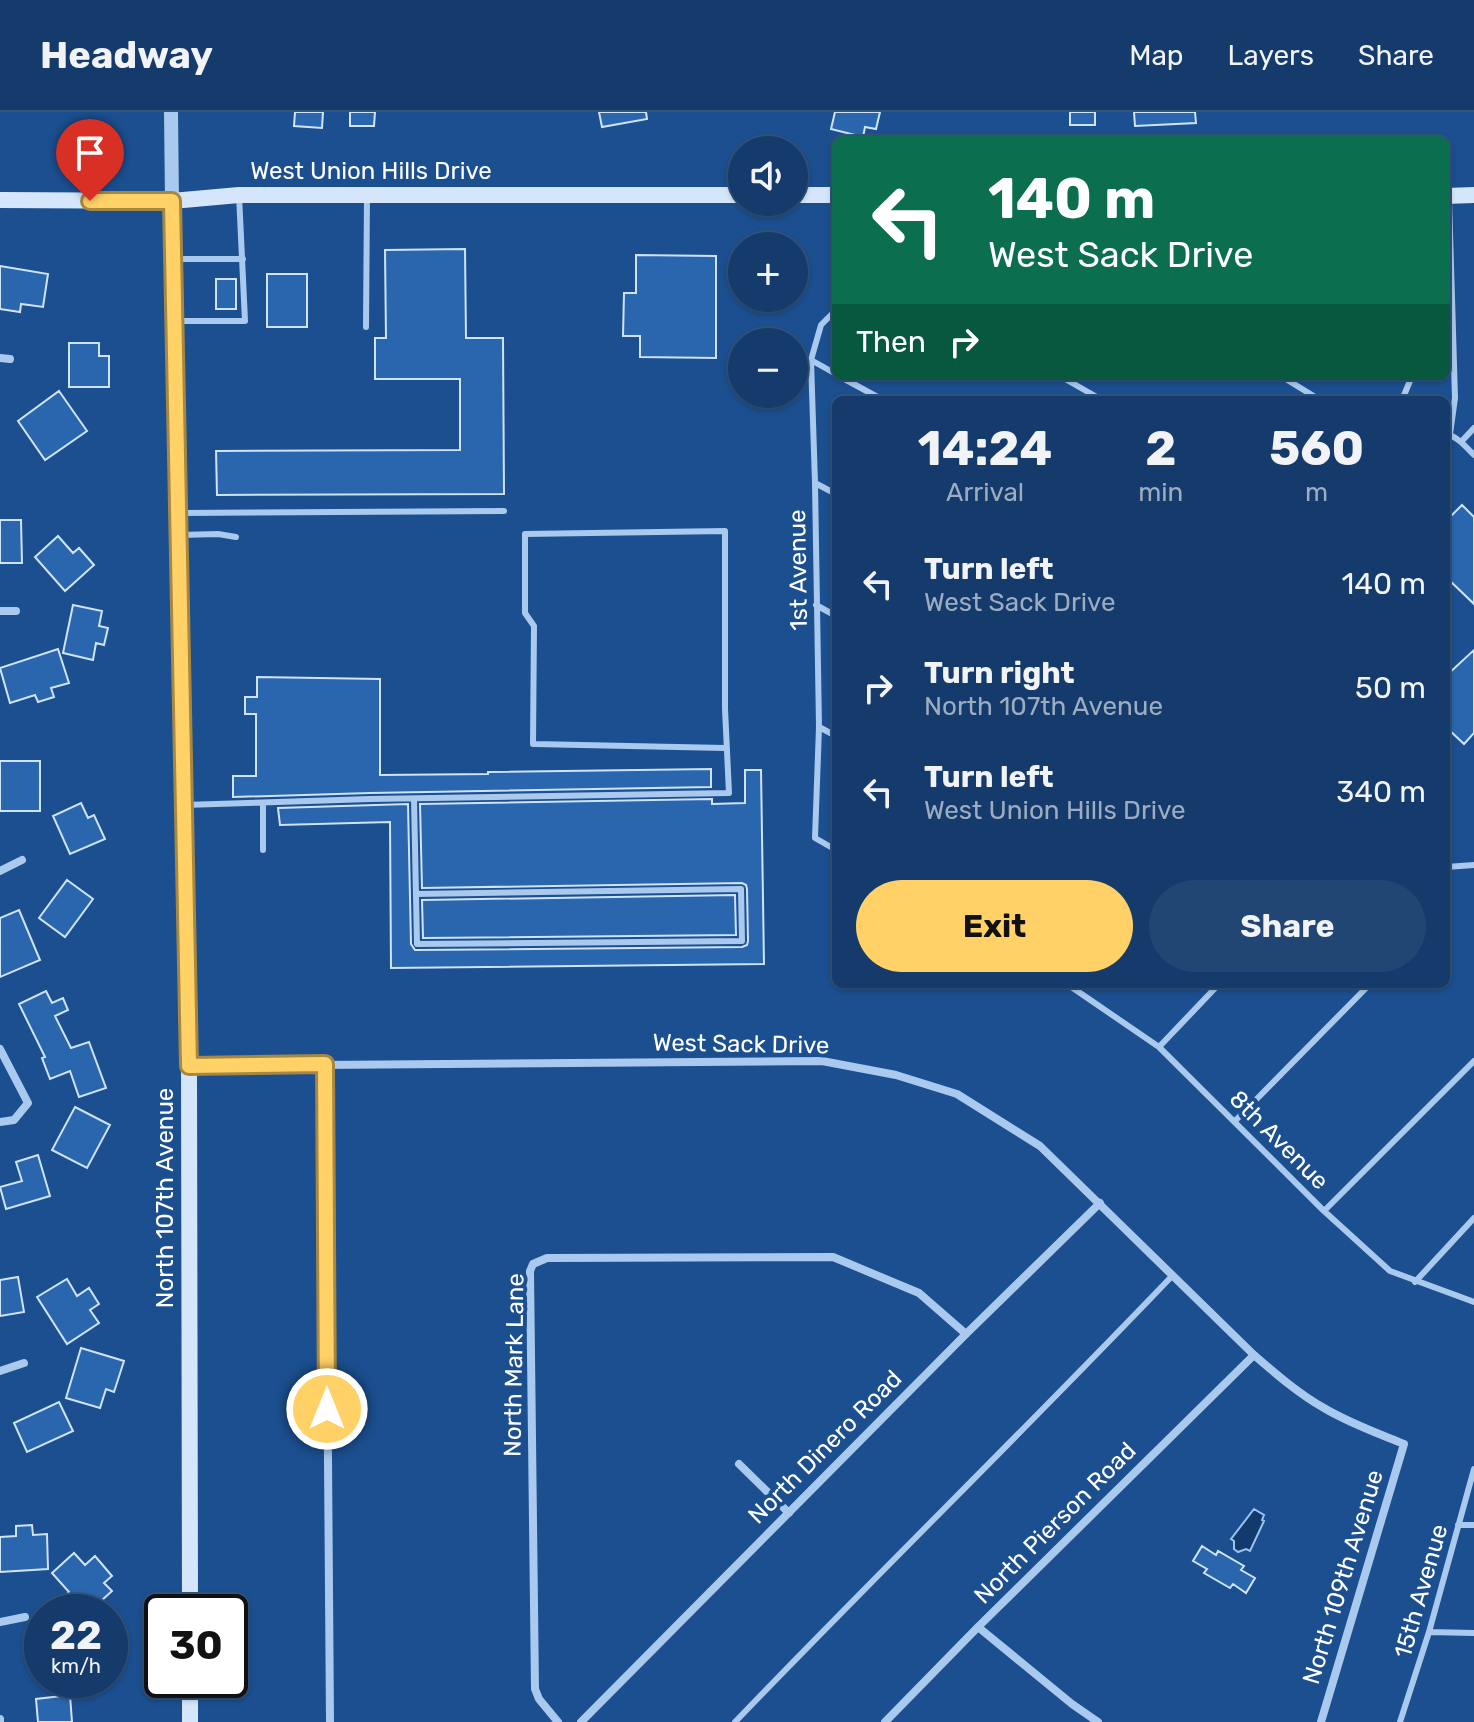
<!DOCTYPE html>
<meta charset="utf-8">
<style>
body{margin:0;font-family:Rubik,sans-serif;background:#214673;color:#f1f3f6;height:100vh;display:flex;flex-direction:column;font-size:30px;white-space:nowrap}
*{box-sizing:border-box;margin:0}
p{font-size:26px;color:#9dadc1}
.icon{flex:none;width:44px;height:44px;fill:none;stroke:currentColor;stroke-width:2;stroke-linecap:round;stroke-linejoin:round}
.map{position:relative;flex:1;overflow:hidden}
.panel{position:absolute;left:832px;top:284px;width:618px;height:592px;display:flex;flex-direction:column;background:#143b6b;border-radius:12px;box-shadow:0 2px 6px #0004,0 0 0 2px #33557e}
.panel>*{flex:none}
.top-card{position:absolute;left:832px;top:24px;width:618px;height:244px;border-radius:12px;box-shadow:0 2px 6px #0004,0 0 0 2px #33557e;background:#0b6e4f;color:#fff;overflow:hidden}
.controls{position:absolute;left:728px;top:24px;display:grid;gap:16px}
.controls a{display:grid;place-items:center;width:80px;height:80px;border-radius:50%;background:#143b6b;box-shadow:0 2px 6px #0004,0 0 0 2px #33557e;font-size:40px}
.speed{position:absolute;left:24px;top:1482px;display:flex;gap:16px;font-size:40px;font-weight:700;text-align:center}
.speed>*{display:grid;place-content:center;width:104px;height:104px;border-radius:50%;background:#143b6b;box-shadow:0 2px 6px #0004,0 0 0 2px #33557e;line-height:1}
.speed small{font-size:20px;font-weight:400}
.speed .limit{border:4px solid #111;border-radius:12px;background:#fff;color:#111}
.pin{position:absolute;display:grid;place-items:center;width:68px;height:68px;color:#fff;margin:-82px -34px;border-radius:50% 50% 50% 0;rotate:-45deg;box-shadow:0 0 8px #0007}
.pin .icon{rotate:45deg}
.me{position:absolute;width:88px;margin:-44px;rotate:0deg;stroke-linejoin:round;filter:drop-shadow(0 0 6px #0008)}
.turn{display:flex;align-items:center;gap:28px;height:168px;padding:0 24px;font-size:36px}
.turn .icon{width:104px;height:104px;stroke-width:2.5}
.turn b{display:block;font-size:56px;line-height:68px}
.then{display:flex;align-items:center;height:76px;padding:0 24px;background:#0003;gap:16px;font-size:30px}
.eta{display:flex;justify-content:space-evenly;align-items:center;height:136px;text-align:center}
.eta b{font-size:48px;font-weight:700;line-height:56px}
.button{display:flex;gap:16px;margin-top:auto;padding:16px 24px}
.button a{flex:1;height:92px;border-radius:48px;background:#ffd166;color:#111;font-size:32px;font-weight:700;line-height:92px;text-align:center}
.button a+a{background:#214673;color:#f1f3f6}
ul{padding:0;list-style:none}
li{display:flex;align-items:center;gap:24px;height:104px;padding:0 24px}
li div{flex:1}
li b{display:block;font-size:30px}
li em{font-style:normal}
header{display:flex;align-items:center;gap:48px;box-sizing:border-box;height:112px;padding:0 40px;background:#143b6b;border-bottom:2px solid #33557e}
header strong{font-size:38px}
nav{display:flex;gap:44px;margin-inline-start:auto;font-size:28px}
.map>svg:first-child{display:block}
.water{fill:#123a6d;stroke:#9cc4f0;stroke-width:2}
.building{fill:#2a66ad;stroke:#cfe3fa;stroke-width:2}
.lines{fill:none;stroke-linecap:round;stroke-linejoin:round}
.service{stroke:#a9c9ee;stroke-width:6}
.minor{stroke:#a9c9ee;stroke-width:8}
.tertiary{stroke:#a9c9ee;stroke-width:14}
.secondary{stroke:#d6e6fa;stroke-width:16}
.route-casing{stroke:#a68842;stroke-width:20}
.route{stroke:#ffd166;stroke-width:14}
.labels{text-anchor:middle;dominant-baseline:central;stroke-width:8;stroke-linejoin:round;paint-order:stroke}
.street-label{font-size:24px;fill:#fff;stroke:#1b4f8f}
</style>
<header>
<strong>Headway</strong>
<nav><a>Map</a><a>Layers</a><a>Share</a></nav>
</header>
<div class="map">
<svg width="1474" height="1610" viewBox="0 0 1474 1610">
<rect width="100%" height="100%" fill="#1b4f8f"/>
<path class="water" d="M1254 1397 1264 1403 1262 1408 1264 1409 1250 1439 1246 1437 1238 1440 1234 1437V1429L1231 1427Z"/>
<path class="building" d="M295 0H323L322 16 294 14Z
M350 0H375L374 14H350Z
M599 0H646L647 7 602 15Z
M835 0H880L876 17 865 15 863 25 831 17Z
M1070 0H1095V13H1070Z
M1134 0H1195L1196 11 1135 14Z
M465 137 466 226H503L504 382 217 383 216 339 460 338V267H375V226H386L385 138Z
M636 143 716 144V246L640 245V224H623L624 181H636Z
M0 154 48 162 43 195 21 192 20 200 0 197Z
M267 162H307V215H267Z
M216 167H236V197H216Z
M69 231H99V244H109V275H69Z
M59 279 87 319 45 348 18 309Z
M1462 393 1474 405V492L1446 465V409Z
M0 408H21L22 451H0Z
M58 424 73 441 79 436 94 453 65 479 35 445Z
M73 493 102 499 99 514 108 516 104 533 96 531 93 548 63 541Z
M58 537 69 571 51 576 54 585 38 590 35 583 10 591 0 556Z
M1474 538V621L1464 632 1446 615V564Z
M257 565 380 567V663L488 662V660L711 657V675L370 681 233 685V664H256V602H245V585H257Z
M0 649H40V699H0Z
M745 658H761L764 852 391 856 390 710 280 713 278 696 408 692 411 832 415 838 742 835 747 833 748 829 747 777 746 773 742 771 422 776 420 692 712 687V692L745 691Z
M81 691 88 706 94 703 105 727 70 742 53 704Z
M67 768 93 787 65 825 39 806Z
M735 783 736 823 423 826 422 788Z
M19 798 40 848 0 865V806Z
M46 879 52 891 63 886 68 898 55 904 71 936 89 930 106 976 79 985 70 959 50 967 42 946 45 945 19 892Z
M75 995 110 1013 87 1056 52 1038Z
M38 1043 50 1084 6 1097 0 1075 22 1069 16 1050Z
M18 1165 24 1200 0 1204V1168Z
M67 1167 77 1184 89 1176 99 1192 90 1198 99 1211 67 1232 37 1185Z
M81 1236 124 1249 114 1280 106 1277 100 1296 66 1286Z
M59 1290 73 1319 27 1340 14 1311Z
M32 1413 33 1423 47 1422 48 1457 0 1460V1425L16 1424V1414Z
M1202 1434 1216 1443 1218 1439 1244 1454 1241 1458 1255 1466 1246 1481 1233 1472 1230 1476 1204 1461 1207 1457 1193 1449Z
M74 1441 85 1453 95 1444 112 1464 104 1471 112 1479 89 1500H77L64 1485 69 1480 52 1461Z
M70 1583 72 1610H38L36 1587Z"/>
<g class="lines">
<path class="service" d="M1449 86 1455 286 1450 322
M175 147H243
M836 198 821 213 811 248 815 371 819 615 815 726 836 738
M175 209H245L239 83
M366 215 367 83
M811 248 836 262
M839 264 883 288
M1060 264 1102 288
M1281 264 1320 288
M1402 288 1412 264
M1446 322C1457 324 1466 335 1474 343
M1461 330 1474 316
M815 371 836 382
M179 401 504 399
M180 423 218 422 236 425
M816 493 836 504
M819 615 836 624
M414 687 417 832 742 829 741 777 416 782
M263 691V738
M184 693 370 687 729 681 725 597V419L525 422V501L534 514 533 632 725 636
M1446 755 1474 753
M1067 872 1159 935 1324 1099 1390 1159 1474 1190
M1159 935 1219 872
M1235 1009 1370 872
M1324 1099 1474 949
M1415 1170 1474 1106
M1458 1413H1474
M1429 1520 1474 1521
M735 1610C880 1459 1029 1314 1173 1163
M1400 1610 1429 1520 1474 1357"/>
<path class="minor" d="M0 246 10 247
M0 499H16
M0 759 22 748
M0 937 28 991 14 1008 0 1010
M325 952 330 1610
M190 954 822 949 896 963 957 982 1040 1034 1254 1243C1276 1262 1299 1282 1324 1296 1349 1311 1377 1321 1404 1332L1321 1610
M0 1259 24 1251
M739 1352 789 1401
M0 1510 25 1505
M978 1515 1072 1592 1098 1610
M0 1607V1610
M558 1610 539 1587 535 1577 530 1159 533 1152 547 1146 833 1145 919 1181 966 1222
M581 1610 966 1222 1100 1091
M885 1610 978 1515 1254 1243"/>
<path class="tertiary" d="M171 0 172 89"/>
<path class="secondary" d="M794 83H836
M1446 84 1474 83
M0 88 172 89 239 83H742
M172 89 189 954 190 1500
M190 1568V1610"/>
</g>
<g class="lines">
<g class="route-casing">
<path id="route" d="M90 89H172L189 954 325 952 327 1297"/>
</g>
<use href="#route" class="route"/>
</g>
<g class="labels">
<g class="street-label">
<text x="371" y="59">West Union Hills Drive</text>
<text transform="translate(798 458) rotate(-91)">1st Avenue</text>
<text transform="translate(741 932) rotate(1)">West Sack Drive</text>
<text transform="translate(1279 1028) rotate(45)">8th Avenue</text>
<text transform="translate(165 1086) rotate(-90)">North 107th Avenue</text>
<text transform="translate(514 1253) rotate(-89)">North Mark Lane</text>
<text transform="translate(825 1335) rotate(-45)">North Dinero Road</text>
<text transform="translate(1055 1411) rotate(-45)">North Pierson Road</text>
<text transform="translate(1343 1465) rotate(-73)">North 109th Avenue</text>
<text transform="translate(1421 1479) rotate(-74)">15th Avenue</text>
</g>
</g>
</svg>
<div class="controls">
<a><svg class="icon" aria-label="sound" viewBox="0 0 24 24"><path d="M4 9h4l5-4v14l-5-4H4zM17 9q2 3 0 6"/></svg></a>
<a>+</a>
<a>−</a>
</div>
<div class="speed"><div>22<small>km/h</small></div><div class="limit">30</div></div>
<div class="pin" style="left:90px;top:89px;background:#d93025"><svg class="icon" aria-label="arrive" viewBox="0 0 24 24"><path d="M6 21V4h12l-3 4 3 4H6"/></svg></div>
<svg class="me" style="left:327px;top:1297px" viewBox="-20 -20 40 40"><circle r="17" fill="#ffd166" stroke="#fff" stroke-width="3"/><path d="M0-11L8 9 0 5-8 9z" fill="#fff"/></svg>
<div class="top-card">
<div class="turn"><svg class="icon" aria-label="left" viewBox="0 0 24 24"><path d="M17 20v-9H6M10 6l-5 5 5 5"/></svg><div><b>140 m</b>West Sack Drive</div></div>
<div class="then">Then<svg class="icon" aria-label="right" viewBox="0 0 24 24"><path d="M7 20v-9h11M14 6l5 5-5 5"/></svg></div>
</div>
<section class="panel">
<div class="eta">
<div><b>14:24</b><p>Arrival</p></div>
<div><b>2</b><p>min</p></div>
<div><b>560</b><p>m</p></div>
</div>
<ul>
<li><svg class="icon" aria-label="left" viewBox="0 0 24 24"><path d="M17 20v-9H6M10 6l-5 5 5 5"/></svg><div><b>Turn left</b><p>West Sack Drive</p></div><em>140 m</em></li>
<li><svg class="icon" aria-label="right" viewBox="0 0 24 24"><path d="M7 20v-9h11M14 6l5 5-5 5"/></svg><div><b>Turn right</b><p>North 107th Avenue</p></div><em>50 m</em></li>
<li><svg class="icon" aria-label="left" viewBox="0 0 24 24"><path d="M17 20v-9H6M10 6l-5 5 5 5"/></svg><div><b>Turn left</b><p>West Union Hills Drive</p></div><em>340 m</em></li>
</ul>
<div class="button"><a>Exit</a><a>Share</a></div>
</section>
</div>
